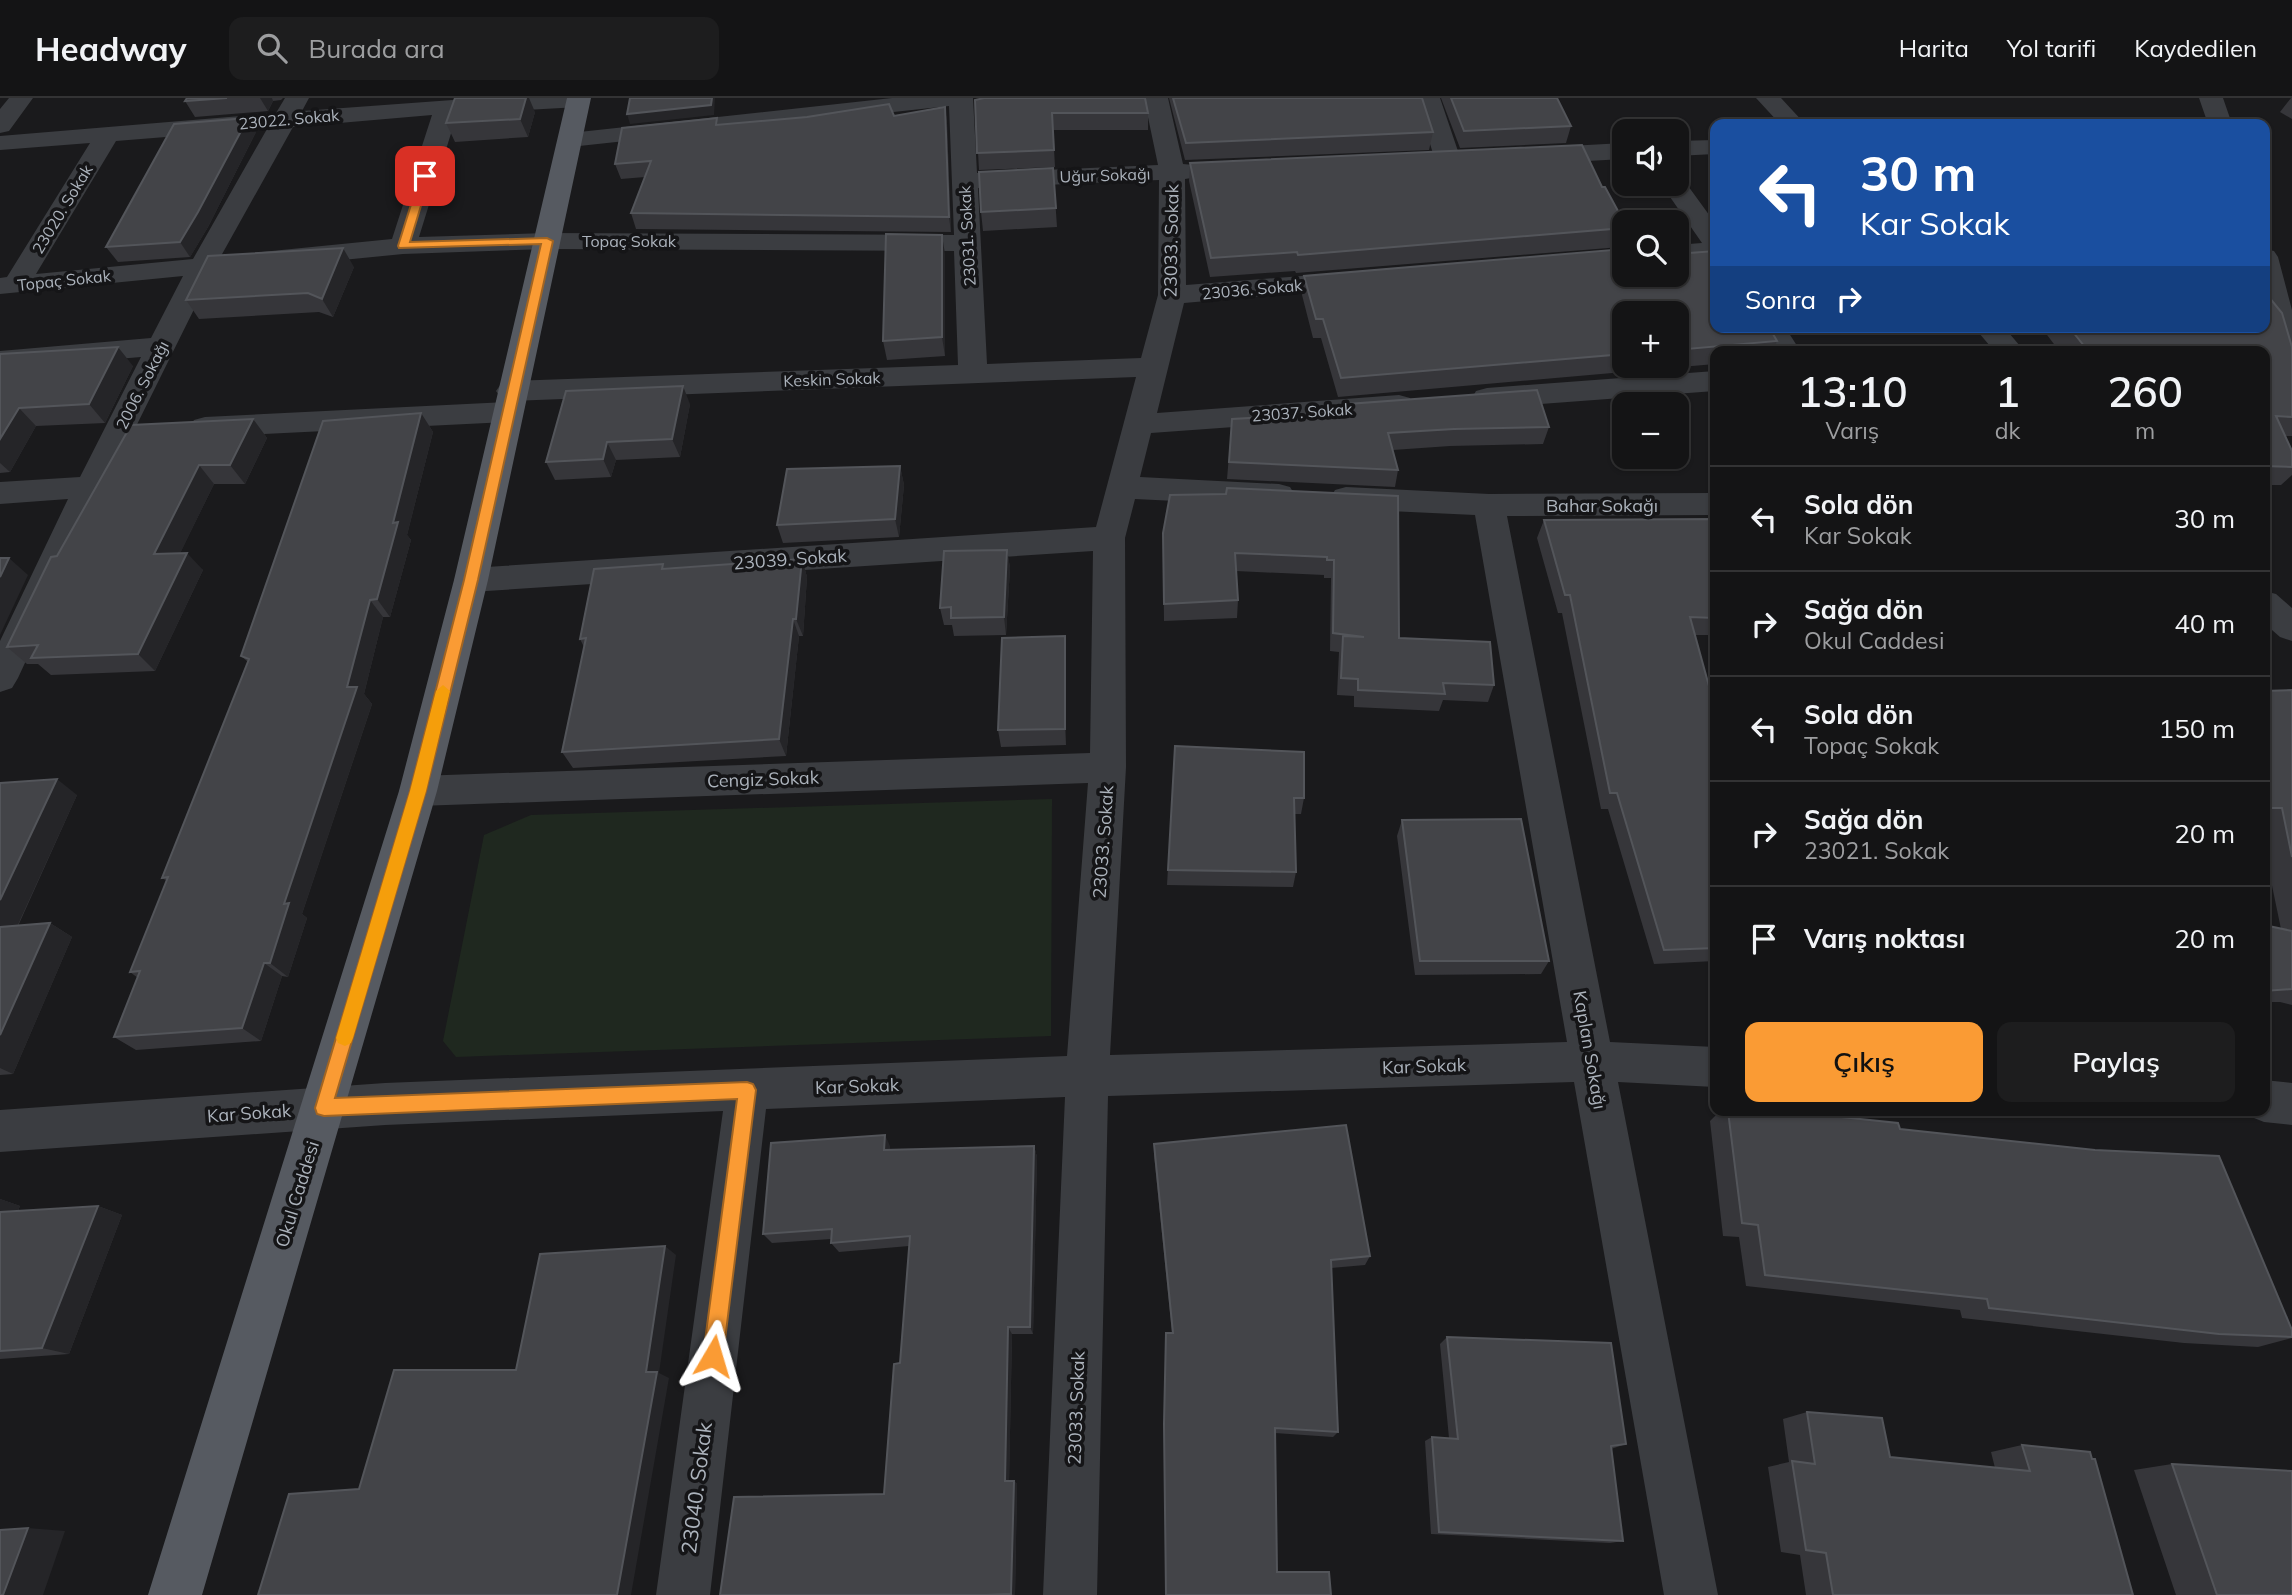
<!DOCTYPE html>
<html lang="tr">
<meta charset="utf-8">
<style>
body{margin:0;font-family:Mulish,sans-serif;background:#1d1d1e;color:#f1f3f6;height:100vh;display:flex;flex-direction:column;font-size:26px;white-space:nowrap}
*{box-sizing:border-box;margin:0}
p{font-size:23px;color:#9d9ea0}
.icon{flex:none;width:38px;height:38px;fill:none;stroke:currentColor;stroke-width:2;stroke-linecap:round;stroke-linejoin:round}
.map{position:relative;flex:1;overflow:hidden}
.drawer{position:absolute;left:1710px;top:248px;width:560px;height:770px;display:flex;flex-direction:column;background:#141415;border-radius:14px;box-shadow:0 2px 5px #0004,0 0 0 2px #333334}
.drawer>*{flex:none}
.top-card{position:absolute;left:1710px;top:21px;width:560px;height:214px;border-radius:14px;box-shadow:0 2px 5px #0004,0 0 0 2px #333334;background:#1a4fa0;color:#fff;overflow:hidden}
.tools{position:absolute;left:1612px;top:21px;display:grid;gap:14px}
.tools a{display:grid;place-items:center;width:77px;height:77px;border-radius:14px;background:#141415;box-shadow:0 2px 5px #0004,0 0 0 2px #333334;font-size:35px}
.pin{position:absolute;display:grid;place-items:center;width:60px;height:60px;color:#fff;margin:-30px;border-radius:14px;box-shadow:0 4px 10px #0006}
.me{position:absolute;width:77px;margin:-38px;rotate:7deg;stroke-linejoin:round;filter:drop-shadow(0 0 5px #0008)}
.turn{display:flex;align-items:center;gap:24px;height:147px;padding:0 35px;font-size:32px}
.turn .icon{width:91px;height:91px;stroke-width:2.5}
.turn b{display:block;font-size:49px;line-height:60px}
.then{display:flex;align-items:center;height:66px;padding:0 35px;background:#0003;gap:14px;font-size:26px}
.eta{display:flex;justify-content:space-evenly;align-items:center;height:119px;text-align:center}
.eta b{font-size:42px;font-weight:600;line-height:49px}
.primary-button{display:flex;gap:14px;margin-top:auto;padding:14px 35px}
.primary-button a{flex:1;height:80px;border-radius:14px;background:#fa9b34;color:#111;font-size:28px;font-weight:600;line-height:80px;text-align:center}
.primary-button a+a{background:#1d1d1e;color:#f1f3f6}
ul{padding:0;list-style:none}
li{display:flex;align-items:center;gap:21px;height:105px;padding:0 35px;border-top:2px solid #333334}
li div{flex:1}
li b{display:block;font-size:26px}
li em{font-style:normal}
header{display:flex;align-items:center;gap:42px;box-sizing:border-box;height:98px;padding:0 35px;background:#141415;border-bottom:2px solid #333334}
header strong{font-size:33px}
nav{display:flex;gap:38px;margin-inline-start:auto;font-size:24px}
.search{width:490px;height:63px;background:#1d1d1e;display:flex;align-items:center;gap:18px;box-sizing:border-box;padding:0 24px;border-radius:14px;color:#9d9ea0;font-size:26px}
.map>svg:first-child{display:block}
.green{fill:#1f281f}
.lines{fill:none;stroke-linecap:round;stroke-linejoin:round}
.minor{fill:#3b3d41;fill-rule:evenodd}
.major{fill:#565a61;fill-rule:evenodd}
.wall{fill:#36363a;fill-rule:evenodd}
.shaded-wall{fill:#252528}
.building{fill:#434448;stroke:#53555a;stroke-width:2}
.route{fill:#fa9b34;stroke:#a26522;stroke-width:2}
.slow{fill:#f59e0b}
.labels{text-anchor:middle;dominant-baseline:central;stroke-width:7;stroke-linejoin:round;paint-order:stroke}
.far-street-label{font-size:16px;fill:#acb3bc;stroke:#151517}
.street-label{font-size:18px;fill:#acb3bc;stroke:#151517}
.near-street-label{font-size:21px;fill:#acb3bc;stroke:#151517}
</style>
<header>
<strong>Headway</strong>
<div class="search"><svg class="icon" aria-label="search" viewBox="0 0 24 24"><circle cx="10" cy="10" r="6"/><path d="M15 15l6 6"/></svg>Burada ara</div>
<nav><a>Harita</a><a>Yol tarifi</a><a>Kaydedilen</a></nav>
</header>
<div class="map">
<svg width="2292" height="1497" viewBox="0 0 2292 1497">
<rect width="100%" height="100%" fill="#1a1a1c"/>
<path class="green" d="M1052 701 1051 938 456 959 443 943 484 737 531 717Z"/>
<g class="lines">
<path class="minor" d="M9 0H33L9 33 0 35V11Z
M285 0H309L302 13 480 0H590L587 7 579 9 457 16 419 139 547 135 954 137 949 8 570 49 561 47 558 42 561 37 570 35 892 0H973L977 75 1158 67 1144 0H1168L1183 66 1204 68 1208 73 1204 78 1185 81 1186 187 1353 174 1363 176 1367 182 1363 188 1353 190 1184 205 1157 315 1399 297 1410 300 1414 307 1410 314 1399 317 1151 335 1140 379 1279 386 1290 389 1295 397 1290 405 1279 408 1135 401 1125 440 1126 669 1110 957 1567 944 1475 417 1346 411 1335 408 1330 400 1335 392 1346 389 1489 396 1715 395V417L1507 418 1610 944 1715 949V989L1618 984 1718 1497H1664L1574 984 1108 998 1097 1497H1043L1065 999 766 1011 710 1497H656L723 1013 385 1027 0 1054V1012L385 985 1067 958 1088 685 418 708 405 704 399 693 405 682 418 678 1090 655 1093 453 471 494 459 491 454 482 459 473 471 470 1096 429 1136 279 511 303 501 300 496 293 501 286 511 283 958 267 954 153 547 151 403 156 212 175 106 389 18 580 12 590 0 594V543L68 401 0 406V384L80 379 141 259 0 271V253L151 240 183 178 0 196V180L7 179 90 45 0 52V38L276 15ZM432 17 392 141 221 158 293 29ZM267 31 193 161 36 176 116 43ZM1159 82 1158 197 1141 260 987 266 978 90Z
M1416 0H1440L1461 62 1457 67 1448 70 1439 67 1435 62Z
M1756 0H1781L1805 26H1780Z
M2199 0H2223L2232 26H2208Z
M1715 42V56L1676 58V43Z
M1624 45V61L1532 66 1523 63 1519 58 1523 53 1532 50Z
M1676 79 1683 81 1715 125V160L1676 163V147L1702 145 1661 86H1676Z
M2264 151 2274 153 2278 159 2292 212V275L2282 273 2277 266 2264 215Z
M1757 229H1785L1801 254H1772Z
M1974 229H2004L2025 254H1995Z
M1715 273V293L1487 310 1476 307 1472 300 1476 293 1487 290Z
M507 304 518 307 522 314 518 321 507 324 205 339 194 336 190 329 194 322 205 319Z
M2264 493 2276 496 2292 510V543L2280 539 2264 525Z
M2264 982 2292 985V1027L2264 1024 2249 1018 2247 1013H2264Z"/>
<path class="major" d="M567 0H591L488 482 437 693 202 1497H148L399 693 454 482Z"/>
</g>
<path class="wall" d="M187 0H283L281 2 273 3 268 13 195 19 185 3Z
M1169 0H1422L1433 34 1429 52 1185 62Z
M1441 0H1557L1571 28 1566 45 1460 50Z
M2291 0H2292V21L2280 14Z
M975 2 1148 15V32H1053L1055 69 979 72Z
M945 9 947 25 951 134 636 131 631 115 645 79 621 81 615 66 717 20 718 27 894 18Z
M535 14 528 39 455 44 446 25Z
M256 34 208 129 190 159 118 164 106 149Z
M1190 65 1602 89 1624 124V139L1621 149 1296 175 1295 173 1210 179 1189 83Z
M1053 70 1057 129 983 133 981 114Z
M1624 151V177H1676V156L1715 153V229H1769L1777 243 1772 254H1715V266L1338 299 1321 240H1313L1302 197 1304 178ZM1624 215H1676V268H1624Z
M945 156V258L887 262 883 243Z
M354 169 333 219 319 214 199 221 186 202Z
M2041 229H2264L2292 249V338H2285L2292 353V377L2281 387H2264V254H2060Z
M0 256 133 268 105 325 36 328 10 374 0 375Z
M690 306 680 359 616 362 611 379 555 382 546 364Z
M1348 306 1549 329 1543 346 1450 348 1393 352 1398 372 1395 389 1227 381 1232 321 1347 314Z
M421 315 433 334 407 437 411 442 390 519H383L364 596 372 606 302 816 307 820 288 879 282 878 261 943 136 952 114 939 138 880 130 874 167 783 162 780 248 564 241 558Z
M253 321 267 340 245 386H214L180 455 203 472 155 573 51 577 38 566H27L7 549 57 458Z
M900 368 904 387 899 439 783 445 777 427Z
M1398 398 1399 540 1494 587 1488 604 1443 602 1439 613 1354 609V598L1337 597 1339 554 1330 553 1331 480H1324V477L1236 473 1238 502 1237 520 1164 523 1163 435Z
M1715 421V537H1695L1715 610V863L1654 866 1608 711H1601L1562 515H1558L1537 440 1544 422Z
M1007 452 1010 470 1006 537 954 538 952 527H944L940 510Z
M802 461 807 479 803 538H799L786 658 573 670 562 654 584 549 580 541 665 470Z
M1065 538 1066 555V647L1001 649 998 632Z
M2292 592V907L2280 904H2264V827L2281 831 2264 749V593Z
M1175 648 1304 700 1301 716H1294L1296 774 1293 789 1167 787Z
M0 685 77 697 18 828 50 825 72 839 13 976 0 977Z
M1402 722 1549 863 1541 876 1415 877 1397 738Z
M1720 1013H1784L1900 1031 2292 1240 2258 1249 2184 1245 1962 1220 1960 1212 1746 1188 1739 1139 1723 1138 1710 1023Z
M1154 1046 1370 1158 1365 1167 1331 1170 1338 1334 1333 1339 1275 1335 1277 1474 1331 1497H1166L1164 1331 1172 1235 1154 1057Z
M890 1048V1052L1034 1048 1037 1059 1033 1236H1012L1009 1383H1014L1017 1386 1015 1497H720L884 1396 900 1265 909 1148 839 1154 831 1145V1141L772 1145 763 1136Z
M0 1101 20 1108 18 1113 98 1108 122 1117 69 1256 0 1261Z
M1447 1239 1626 1346 1611 1351 1623 1443 1610 1445 1431 1436 1425 1343 1432 1339 1449 1340 1440 1246Z
M1807 1314 1890 1359 1995 1370 1991 1354 2022 1347 2133 1497H1806L1800 1457 1781 1454 1768 1369 1789 1364 1783 1321Z
M2172 1366 2292 1497H2176L2134 1372Z"/>
<path class="shaded-wall" d="M260 0H272L273 3 268 13Z
M526 0H529L535 14 528 39 520 21Z
M712 0H715L714 17 630 26 627 16Z
M945 9 947 25 951 134 949 119Z
M248 20 256 34 208 129 190 159 180 144Z
M942 137 945 156V258L942 239Z
M343 150 354 169 333 219 322 201Z
M118 249 133 268 105 325 89 306Z
M683 288 690 306 680 359 672 341Z
M19 310 36 328 10 374 0 365V341Z
M421 315 433 334 407 437 411 442 390 519 377 501 393 425Z
M253 321 267 340 245 386 230 367Z
M607 344 616 362 611 379 603 361Z
M199 367 214 386 171 474 154 456Z
M900 368 904 387 899 439 895 421Z
M1007 452 1010 470 1006 537 1004 519Z
M187 455 203 472 155 573 138 556Z
M9 460 28 477 0 537V479Z
M802 461 807 479 803 538 796 521Z
M370 502 383 519 364 596 372 606 302 816 307 820 288 879 270 865 284 806 347 589Z
M793 521 799 538 786 658 779 641Z
M1065 538 1066 555V647L1065 631Z
M57 681 77 697 10 844 0 838V802Z
M50 825 72 839 13 976 0 970V937Z
M264 865 282 878 261 943 242 930Z
M885 1037 890 1048V1063L884 1052Z
M1034 1048 1037 1059 1033 1236 1030 1229Z
M0 1101 20 1108 13 1124 0 1120Z
M98 1108 122 1117 69 1256 42 1250Z
M665 1148 676 1157 659 1275 669 1280 631 1497H617L646 1274Z
M1008 1229 1012 1236 1009 1387 1005 1383Z
M1014 1383 1017 1386 1015 1497 1011 1496Z
M28 1430 65 1433 43 1497H3Z"/>
<path class="building" d="M187 0H227L185 3Z
M455 0H526L520 21 446 25Z
M630 0H712L711 7 627 16Z
M984 0H1145L1148 15H1052L1054 52 977 55 975 2Z
M1173 0H1422L1433 34 1186 45Z
M1451 0H1557L1571 28 1464 33Z
M889 6 894 18 945 9 949 119 631 115 651 63 615 66 622 30 708 21 717 20 716 27 807 19Z
M248 20 198 114 180 144 106 149 174 26Z
M1582 47 1602 89H1605L1624 124V130L1298 157 1297 154 1211 160 1190 65Z
M1053 70 1056 110 981 114 979 74Z
M886 136 942 137V239L883 243Z
M343 150 322 201 308 195 186 202 208 158Z
M1624 151V177H1676V156L1715 153V229H1769L1777 243 1676 252V215H1624V256L1341 280 1323 221H1316L1304 178Z
M2264 193 2282 215 2292 249V319L2276 318 2292 353V369L2264 368V254H2089L2069 229H2264Z
M118 249 89 306 19 310 0 341V256Z
M683 288 672 341 607 344 603 361 546 364 566 293Z
M1537 292 1549 329 1454 331 1388 335 1398 372 1229 364 1232 321 1351 314 1348 306Z
M421 315 393 425 398 424 377 501 370 502 347 589H357L284 806 289 805 270 865H264L242 930 114 939 140 873 130 874 168 779 162 780 249 561 241 558 323 323Z
M253 321 230 367H199L154 456 187 455 138 556 31 560 38 547 7 549 51 459 57 458 131 327Z
M900 368 895 421 777 427 787 371Z
M1227 390 1398 398 1399 540 1490 544 1494 587 1443 585 1445 596 1358 592V581L1341 580 1343 538 1364 539 1333 535 1334 462H1327V459L1235 455 1238 502 1164 506 1163 435 1170 397 1226 396Z
M1715 421V520L1690 519 1715 610V850L1664 852 1617 695H1610L1570 497H1565L1544 422Z
M1007 452 1004 519 951 520V509L940 510 944 453Z
M0 460H9L0 479Z
M802 461 796 521H793L779 641 562 654 586 540 580 541 594 471 663 466 662 471Z
M1065 538V631L998 632 1002 540Z
M2292 592V759L2282 710H2270L2264 702V593Z
M1175 648 1304 654V700H1294L1296 774 1168 772Z
M57 681 0 802V685Z
M1521 721 1549 863H1420L1402 722Z
M50 825 0 937V829Z
M2264 827 2292 833V891L2264 893Z
M1728 1013H1784L1898 1025 1900 1031 2095 1052 2219 1058 2292 1232V1239L2219 1236 1989 1210 1987 1201 1765 1177 1758 1127 1742 1125Z
M1346 1027 1370 1158 1331 1162 1338 1334 1275 1330 1277 1474H1329L1331 1497H1166L1164 1326 1166 1235H1173L1154 1046Z
M885 1037 884 1052 1034 1048 1030 1229H1008L1005 1383H1014L1011 1496 985 1497H720L734 1399 884 1396 894 1266 900 1265 910 1138 831 1145 832 1131 763 1136 771 1045Z
M98 1108 42 1250 0 1253V1114Z
M665 1148 646 1274H657L617 1497H258L289 1396 359 1391 394 1272H516L540 1156Z
M1447 1239 1611 1245 1626 1346 1611 1348 1623 1443 1439 1434 1432 1339 1458 1341Z
M1807 1314 1882 1320 1890 1359 2030 1373 2022 1347 2090 1354 2092 1361H2095L2133 1497H1833L1826 1455 1806 1452 1792 1363 1815 1366Z
M2172 1366 2292 1373V1497H2217Z
M28 1430 3 1497H0V1432Z"/>
<path class="route" d="M425 75 430 78 410 144 547 140 553 143 478 482 426 693 335 1000 747 984 753 986 756 992 723 1258 720 1265 713 1268 706 1265 703 1258 737 1001 324 1018 317 1016 315 1010 410 693 464 482 541 146 399 150 398 148 420 78Z"/>
<path class="slow" d="M443 587 450 593 426 693 353 940 351 945 345 948 338 945 336 940 410 693 436 593Z"/>
<g class="labels">
<g class="far-street-label">
<text transform="translate(289 21) rotate(-5)">23022. Sokak</text>
<text transform="translate(1105 77) rotate(-2)">Uğur Sokağı</text>
<text transform="translate(62 111) rotate(-59)">23020. Sokak</text>
<text transform="translate(967 138) rotate(-93)">23031. Sokak</text>
<text x="629" y="143">Topaç Sokak</text>
<text transform="translate(64 182) rotate(-6)">Topaç Sokak</text>
<text transform="translate(1252 191) rotate(-5)">23036. Sokak</text>
<text transform="translate(832 281) rotate(-2)">Keskin Sokak</text>
<text transform="translate(142 287) rotate(-63)">2006. Sokağı</text>
<text transform="translate(1302 314) rotate(-4)">23037. Sokak</text>
</g>
<g class="street-label">
<text transform="translate(1171 143) rotate(-89)">23033. Sokak</text>
<text x="1602" y="407">Bahar Sokağı</text>
<text transform="translate(790 461) rotate(-4)">23039. Sokak</text>
<text transform="translate(763 681) rotate(-2)">Cengiz Sokak</text>
<text transform="translate(1103 744) rotate(-86)">23033. Sokak</text>
<text transform="translate(1590 952) rotate(80)">Kaplan Sokağı</text>
<text transform="translate(1424 968) rotate(-2)">Kar Sokak</text>
<text transform="translate(857 988) rotate(-2)">Kar Sokak</text>
<text transform="translate(249 1015) rotate(-4)">Kar Sokak</text>
<text transform="translate(297 1096) rotate(-73)">Okul Caddesi</text>
<text transform="translate(1076 1310) rotate(-88)">23033. Sokak</text>
</g>
<g class="near-street-label">
<text transform="translate(696 1390) rotate(-83)">23040. Sokak</text>
</g>
</g>
</svg>
<div class="tools">
<a><svg class="icon" aria-label="sound" viewBox="0 0 24 24"><path d="M4 9h4l5-4v14l-5-4H4zM17 9q2 3 0 6"/></svg></a>
<a><svg class="icon" aria-label="search" viewBox="0 0 24 24"><circle cx="10" cy="10" r="6"/><path d="M15 15l6 6"/></svg></a>
<a>+</a>
<a>−</a>
</div>
<div class="pin" style="left:425px;top:78px;background:#d93025"><svg class="icon" aria-label="arrive" viewBox="0 0 24 24"><path d="M6 21V4h12l-3 4 3 4H6"/></svg></div>
<svg class="me" style="left:713px;top:1258px" viewBox="-20 -20 40 40"><path d="M0-17L14 15 0 8-14 15z" fill="#fa9b34" stroke="#fff" stroke-width="4"/></svg>
<div class="top-card">
<div class="turn"><svg class="icon" aria-label="left" viewBox="0 0 24 24"><path d="M17 20v-9H6M10 6l-5 5 5 5"/></svg><div><b>30 m</b>Kar Sokak</div></div>
<div class="then">Sonra<svg class="icon" aria-label="right" viewBox="0 0 24 24"><path d="M7 20v-9h11M14 6l5 5-5 5"/></svg></div>
</div>
<section class="drawer">
<div class="eta">
<div><b>13:10</b><p>Varış</p></div>
<div><b>1</b><p>dk</p></div>
<div><b>260</b><p>m</p></div>
</div>
<ul>
<li><svg class="icon" aria-label="left" viewBox="0 0 24 24"><path d="M17 20v-9H6M10 6l-5 5 5 5"/></svg><div><b>Sola dön</b><p>Kar Sokak</p></div><em>30 m</em></li>
<li><svg class="icon" aria-label="right" viewBox="0 0 24 24"><path d="M7 20v-9h11M14 6l5 5-5 5"/></svg><div><b>Sağa dön</b><p>Okul Caddesi</p></div><em>40 m</em></li>
<li><svg class="icon" aria-label="left" viewBox="0 0 24 24"><path d="M17 20v-9H6M10 6l-5 5 5 5"/></svg><div><b>Sola dön</b><p>Topaç Sokak</p></div><em>150 m</em></li>
<li><svg class="icon" aria-label="right" viewBox="0 0 24 24"><path d="M7 20v-9h11M14 6l5 5-5 5"/></svg><div><b>Sağa dön</b><p>23021. Sokak</p></div><em>20 m</em></li>
<li><svg class="icon" aria-label="arrive" viewBox="0 0 24 24"><path d="M6 21V4h12l-3 4 3 4H6"/></svg><div><b>Varış noktası</b></div><em>20 m</em></li>
</ul>
<div class="primary-button"><a>Çıkış</a><a>Paylaş</a></div>
</section>
</div>
